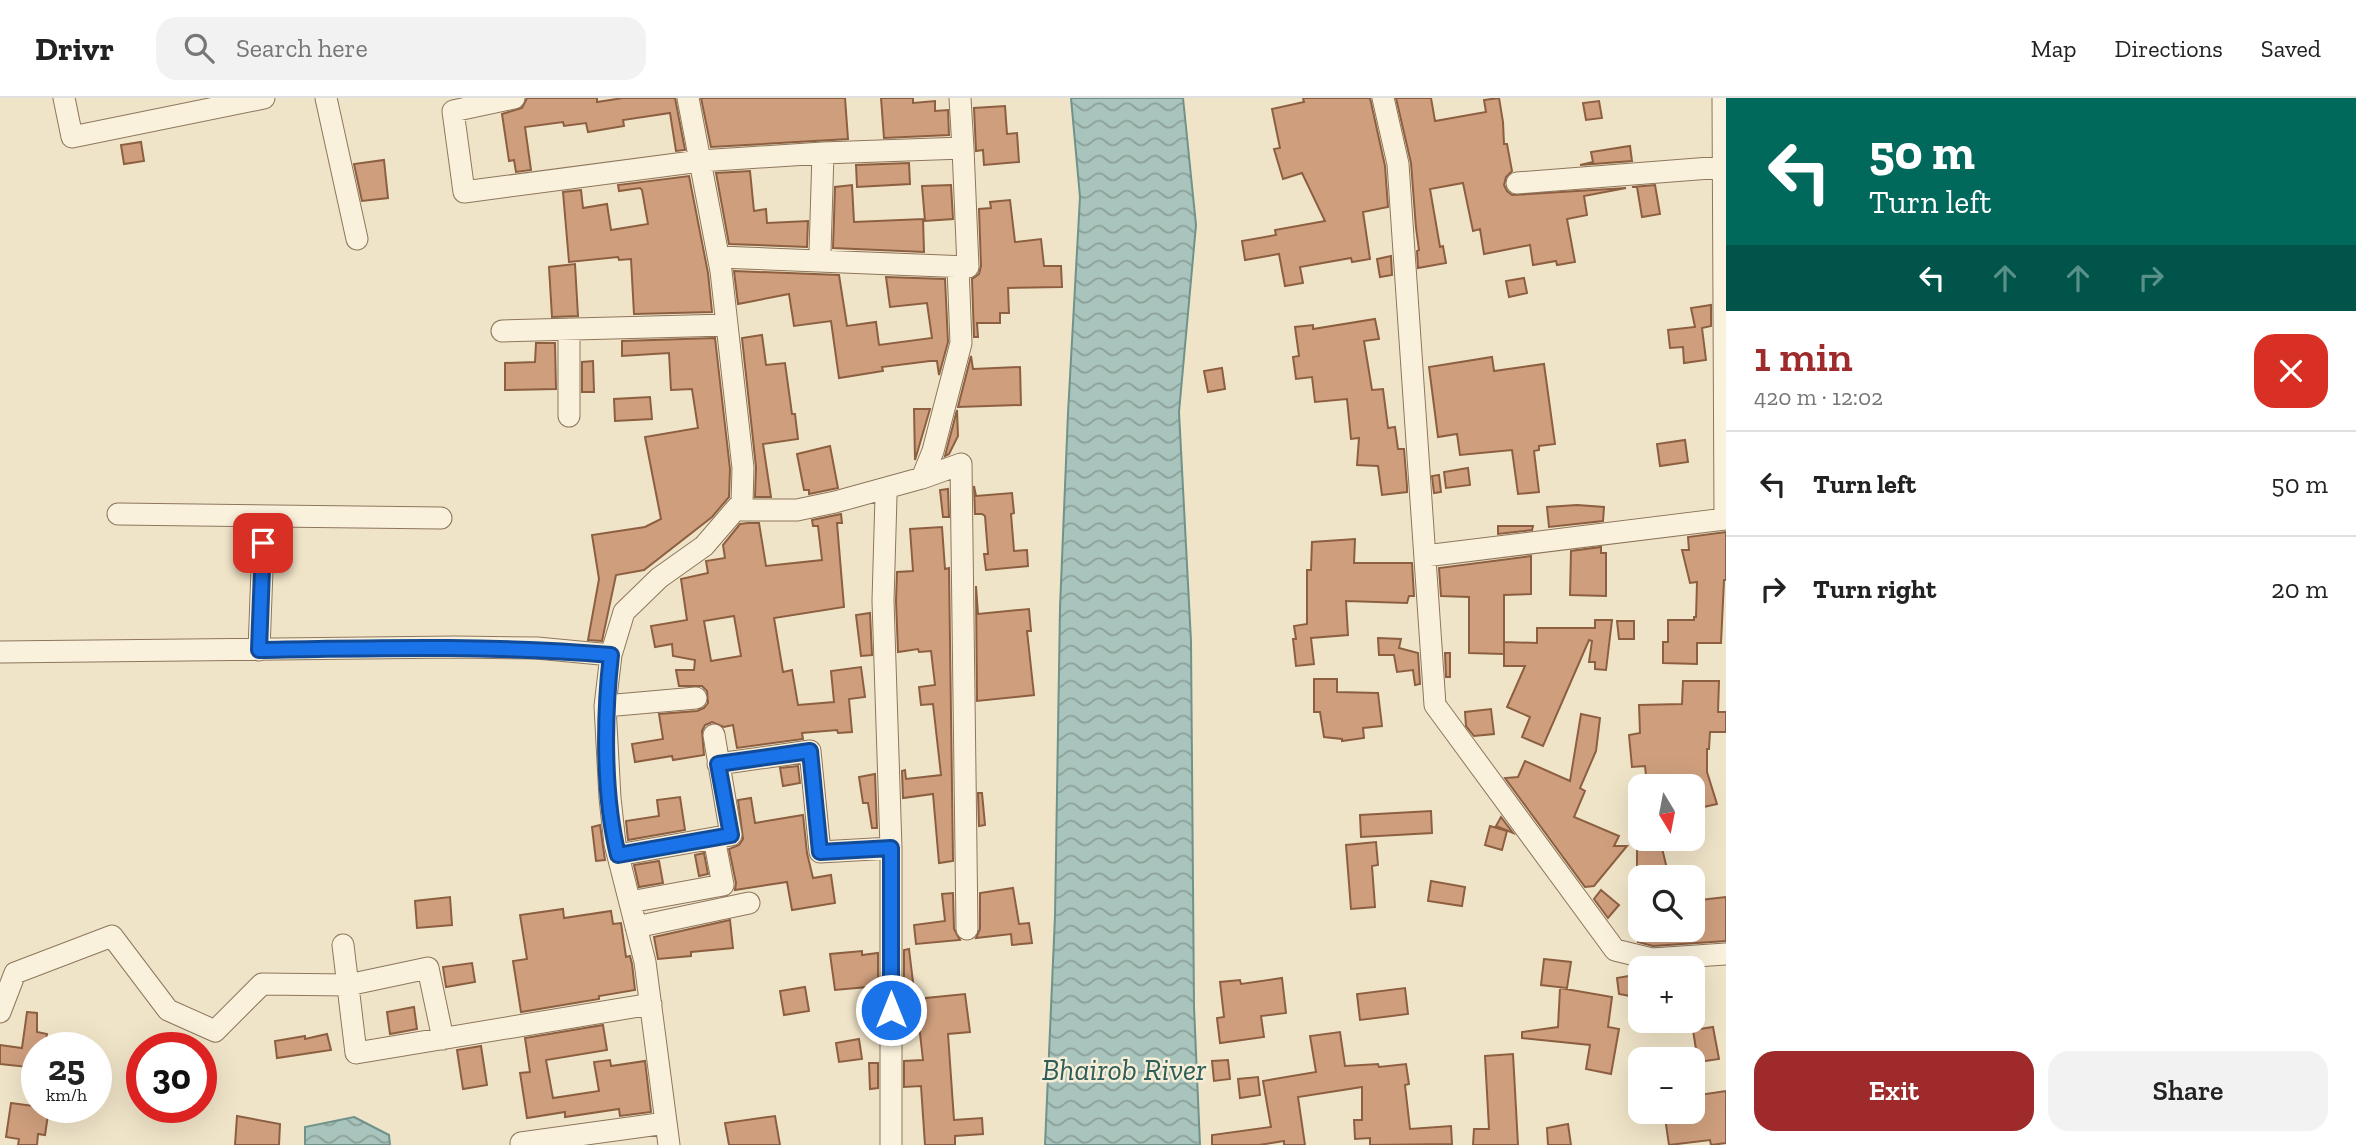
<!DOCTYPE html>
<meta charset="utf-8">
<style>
body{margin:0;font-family:"Zilla Slab",serif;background:#f2f2f2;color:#222;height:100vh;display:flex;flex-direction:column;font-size:26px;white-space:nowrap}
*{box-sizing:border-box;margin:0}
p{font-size:23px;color:#767676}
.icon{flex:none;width:38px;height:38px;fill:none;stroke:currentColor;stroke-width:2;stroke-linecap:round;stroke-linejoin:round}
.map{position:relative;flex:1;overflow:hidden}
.sheet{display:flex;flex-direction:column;background:#fff;width:630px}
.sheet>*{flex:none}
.top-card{background:#00695c;color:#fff;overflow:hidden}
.needle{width:46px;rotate:170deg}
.buttons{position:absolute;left:1628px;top:676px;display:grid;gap:14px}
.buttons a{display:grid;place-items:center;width:77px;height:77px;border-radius:14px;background:#fff;box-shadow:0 7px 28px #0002;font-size:35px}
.speed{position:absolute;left:21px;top:934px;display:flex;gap:14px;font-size:35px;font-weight:700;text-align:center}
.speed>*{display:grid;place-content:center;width:91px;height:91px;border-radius:50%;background:#fff;box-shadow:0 7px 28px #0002;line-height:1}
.speed small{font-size:18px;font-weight:400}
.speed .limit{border:10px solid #d22;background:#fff;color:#111}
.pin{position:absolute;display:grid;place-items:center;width:60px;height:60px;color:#fff;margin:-30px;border-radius:14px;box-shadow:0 4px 10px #0006}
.me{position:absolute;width:77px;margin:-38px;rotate:0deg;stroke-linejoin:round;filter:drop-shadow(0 0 5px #0008)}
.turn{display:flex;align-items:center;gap:24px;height:147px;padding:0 28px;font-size:32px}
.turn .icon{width:91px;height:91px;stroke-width:2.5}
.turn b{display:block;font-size:49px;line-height:60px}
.lanes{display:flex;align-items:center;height:66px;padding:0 28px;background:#0003;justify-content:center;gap:35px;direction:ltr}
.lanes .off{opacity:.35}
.round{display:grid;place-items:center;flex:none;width:74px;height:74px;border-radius:21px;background:#f2f2f2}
.summary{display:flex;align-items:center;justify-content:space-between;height:119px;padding:0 28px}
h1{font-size:42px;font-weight:600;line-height:52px;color:#9e2a2b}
.button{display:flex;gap:14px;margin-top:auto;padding:14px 28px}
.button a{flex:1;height:80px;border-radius:21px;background:#9e2a2b;color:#fff;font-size:28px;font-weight:600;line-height:80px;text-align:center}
.button a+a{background:#f2f2f2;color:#222}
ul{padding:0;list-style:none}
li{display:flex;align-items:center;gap:21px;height:105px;padding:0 28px;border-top:2px solid #e0e0e0}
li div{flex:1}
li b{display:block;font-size:26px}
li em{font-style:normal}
header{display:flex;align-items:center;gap:42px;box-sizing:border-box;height:98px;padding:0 35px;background:#fff;border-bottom:2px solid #e0e0e0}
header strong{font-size:33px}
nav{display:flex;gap:38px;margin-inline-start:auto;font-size:24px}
.search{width:490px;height:63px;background:#f2f2f2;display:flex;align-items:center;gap:18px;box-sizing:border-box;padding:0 24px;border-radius:21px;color:#767676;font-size:26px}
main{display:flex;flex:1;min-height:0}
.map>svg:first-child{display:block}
.water{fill:url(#water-waves);stroke:#6f938a;stroke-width:2}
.building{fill:#cf9f7d;stroke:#8d5f41;stroke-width:2;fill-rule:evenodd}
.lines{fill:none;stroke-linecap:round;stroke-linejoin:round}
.minor-casing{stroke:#8d765c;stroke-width:23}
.minor{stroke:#faf1dc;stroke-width:21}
.route-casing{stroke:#114b97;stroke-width:18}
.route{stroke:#1a73e8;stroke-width:12}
.labels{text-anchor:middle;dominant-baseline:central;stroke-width:5;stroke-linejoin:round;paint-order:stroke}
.water-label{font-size:30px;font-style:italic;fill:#2f5d5a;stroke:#f7eed8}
</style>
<header>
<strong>Drivr</strong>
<div class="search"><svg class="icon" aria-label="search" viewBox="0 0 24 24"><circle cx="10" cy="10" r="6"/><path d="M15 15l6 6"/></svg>Search here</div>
<nav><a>Map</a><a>Directions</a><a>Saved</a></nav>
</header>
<main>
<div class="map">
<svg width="1726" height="1047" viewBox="0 0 1726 1047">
<defs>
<pattern id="water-waves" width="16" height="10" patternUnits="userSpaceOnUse" patternTransform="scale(1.75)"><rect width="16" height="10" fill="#a9c4bc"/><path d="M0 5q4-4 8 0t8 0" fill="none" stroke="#8ba098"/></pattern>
</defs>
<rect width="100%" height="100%" fill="#f0e4c8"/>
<path class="water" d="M1071 0H1183L1196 127 1179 314 1191 543 1194 909 1200 1047H1045L1055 818 1060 510 1068 315 1080 99Z
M354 1019 389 1037 390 1047H305V1029Z"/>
<path class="building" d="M527 0H597V4L623 0H675L685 52 676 53 670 15 623 22 624 28 588 34 586 25 564 28 563 24 525 29 531 72 516 74 514 62 509 63 502 16 522 10Z
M701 0H845L848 41 711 49Z
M881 0H913V5L935 3V13L948 12 949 37 884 40Z
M1303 0H1370L1385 68 1388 109 1363 114 1370 161 1352 164 1351 160 1300 169 1303 185 1285 188 1279 156 1245 162 1242 143 1276 137 1275 132 1325 123 1302 75 1283 81 1274 51 1280 50 1272 11 1304 4Z
M1396 0H1431L1435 23 1486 14 1484 2 1499 0 1503 24 1504 46H1507L1512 73 1506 79 1504 87 1507 93 1512 97 1626 90 1584 98 1587 117 1567 121 1575 164 1557 167 1556 163 1533 167 1530 147 1484 156 1480 131 1473 133 1463 85 1430 91 1440 149 1443 148 1446 165 1418 170 1417 153 1419 152 1416 130 1411 65Z
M1599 3 1602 20 1586 22 1583 5Z
M1005 8 1007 36 1017 35 1019 64 984 67 983 52 976 53 974 10Z
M141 44 144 63 124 66 121 47Z
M1630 48 1632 63 1580 67 1593 64 1591 54Z
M384 62 388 100 362 103 354 66Z
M909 65 910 86 857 89 856 67Z
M750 73 754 113 766 111 767 125 808 123 807 149 729 146 716 75Z
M689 78 708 175 712 214 634 216 631 161 619 162 618 159 569 164 563 94 581 92 583 110 607 106 611 132 648 126 642 92 640 90 619 93 618 87Z
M852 87 854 124 923 121 924 154 833 150 835 89Z
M951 87 953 121 925 123 922 88Z
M1655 87 1660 116 1642 119 1637 89H1632Z
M1010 102 1015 144 1041 141 1044 168H1061L1062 189 1008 190 1009 215H1000V225H977L978 239H974L972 181 979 176 981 168 979 111 991 110 990 104Z
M1391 158 1392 177 1380 179 1377 161Z
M575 166 578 218 552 219 549 169Z
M734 173 839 177 847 228 876 224 879 247 932 240 927 205 890 209 886 179 945 181 948 244 939 277 937 263H930L882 269 883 273 839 280 831 223 794 228 789 196 738 206Z
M1524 180 1527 195 1509 199 1506 183Z
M1711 207V228L1702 230 1706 262 1684 265 1683 249 1670 250 1668 232 1695 229 1691 210Z
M1375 221 1379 241 1364 243 1372 292 1383 291 1388 330 1395 329 1398 351H1404L1407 388V394L1382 397 1378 368 1357 367 1359 340 1351 341 1347 301 1315 304 1312 279 1296 281 1293 259 1299 258 1295 229 1313 227V231Z
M762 237 766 267 785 265 792 316H795L798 341 763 346 771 399H755L756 369 742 240Z
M715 240 730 371 729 399 712 419 644 472 616 477 602 543 588 542 599 481 592 437 645 429 661 421 645 339 698 330 692 291 671 292 669 255 622 258V243Z
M536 245H555L556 291 505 292V265L535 264Z
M971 258 973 271 1020 269 1021 307 958 309Z
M1492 259 1494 273 1544 266 1555 346 1539 348V352L1534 353 1539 394 1518 396 1512 352 1460 357 1457 336 1438 339 1429 269Z
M593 263 594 294H582V264Z
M1222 270 1225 291 1208 294 1204 273Z
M650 299 652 321 615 323 614 301Z
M914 311H930L915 362Z
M957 312 958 338 949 356 945 358Z
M1685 342 1688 364 1660 368 1657 346Z
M830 348 838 390 809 396V392H804L797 356Z
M1468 370 1470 387 1446 390 1444 374Z
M1439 377 1441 394 1434 395 1432 378Z
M974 388 976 398 1012 395 1014 415 1011 416 1014 453 1027 452 1028 468 986 472 984 456H988L985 418 982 416H975Z
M948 391 949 419H943L940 392Z
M1577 407 1604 409 1603 423 1549 429 1547 409Z
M841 416 842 425H837L844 509 774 520 783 574 792 572 798 607 834 604 831 573 861 569 865 599 849 601 852 634 838 635 837 632 802 635 803 641 737 650 733 627 724 629 712 624 705 627 702 633 704 657 673 662 672 658 635 664 632 646 663 641 659 616 697 613 704 610 708 605 707 593 702 588H679L676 572H694L695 562 673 558 672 546 655 549 651 528 687 522 681 481 708 475 706 463 725 460 723 447 740 426 748 425H759L766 468 822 462 818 428H813L812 422ZM734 518 741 558 711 563 704 523Z
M1498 428H1533L1532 432 1498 436Z
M942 429 945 471 949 470 953 763 939 765 933 696 903 700 902 673 905 672 906 681 941 677 933 606 921 607 919 589 935 587 931 553 919 554 918 551 898 554 896 503 897 474 913 473 910 431Z
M1726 434V482H1724L1721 545H1697V566L1663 565V544H1668V522H1694V519H1696L1697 484 1690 485 1682 452H1689L1688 439Z
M1355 441 1354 465H1412L1414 498H1409L1407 505 1346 503 1348 537 1311 540 1314 566 1296 568 1293 541H1296L1294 528 1307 526V472H1311L1312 444Z
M1601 449V455H1606V498L1570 497 1571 453Z
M1531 458V496L1504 497V556L1469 555V499L1441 498 1439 470Z
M976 488 978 516 1029 511 1031 533H1027L1034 597 977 603Z
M870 515 872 557 861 558 856 517Z
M1595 522H1612L1606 572 1595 571V564H1589L1592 543 1589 542 1543 648 1522 639 1530 619 1507 609 1525 568H1504V544L1537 545V530H1595Z
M1617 523H1634V541H1619Z
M1378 540 1401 541 1399 550 1418 555 1420 586 1415 587 1413 572 1397 574 1394 557H1379Z
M1445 555H1450V579H1446Z
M1314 581H1337V594L1378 595 1382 628 1363 630 1364 640 1342 643V641L1324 639 1320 614H1314Z
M1683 583H1719L1718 614H1726V634H1710L1709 651H1707V674L1717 706 1695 711 1696 688H1647L1645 668 1632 669 1629 637 1640 635 1639 607 1682 606Z
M1491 611 1494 636 1474 638 1466 628 1465 614Z
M1581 616 1600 620 1596 653 1580 690 1585 693 1574 719 1619 738 1614 748H1627L1594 788 1585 789 1505 680 1518 679 1525 663 1570 683Z
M798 668 800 685 783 688 780 670Z
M875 676 877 730H872L868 705H863L859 679Z
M978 695H982L985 727 979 728Z
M680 699 685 732 628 742 626 723 659 718 657 702Z
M751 700 755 725 803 717 807 755 813 780 831 777 835 805 792 812 787 784 735 792 736 785 729 751 739 747 743 741 738 702Z
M1431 713 1432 735 1361 739 1360 717Z
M1501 719 1513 735 1496 728Z
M600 727 605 762 596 763 592 729Z
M1490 728 1507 733 1502 752 1485 747Z
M1376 744 1378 767 1372 768 1375 809 1351 811 1346 747Z
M1661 746 1669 779H1640L1637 783V747Z
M704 755 708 776 699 778 695 757Z
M659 763 663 785 639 789 634 767Z
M1431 783 1465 789 1462 808 1428 803Z
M1013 790 1019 826 1029 825 1032 845 1012 847 1011 836 976 840 980 831V795Z
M1601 792 1619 807 1608 820 1594 801Z
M953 795 954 831 960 842 916 846 914 827 945 823 942 796Z
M450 799 452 827 417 830 415 803Z
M1726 799V843L1653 848 1638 844 1639 835 1654 836 1653 831H1692V803Z
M563 811 564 820 611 813 613 826 621 825 626 859 630 858 632 866 635 892 599 898V901L521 914 513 863 527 861 520 817Z
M730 822 733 850 691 854V858L658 861 654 839Z
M909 851 913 884 904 885V852Z
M862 853V857L878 855V888L835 892 830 856Z
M1544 861 1571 864 1567 890 1541 887Z
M472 865 475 884 446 889 443 869Z
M1640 876V900L1619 896 1617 880Z
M1282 880 1286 915 1261 918 1264 939 1220 945 1217 920 1224 919 1220 884 1240 882 1241 886Z
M805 889 809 913 784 917 780 893Z
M1405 890 1408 916 1360 922 1357 896Z
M1560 890 1612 899 1608 929 1619 931 1611 976 1586 971 1590 947 1522 940V934L1558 929Z
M965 896 970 934 948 936 954 1022 982 1020 983 1036 955 1038V1047H925L921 988 904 989V963L923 962 916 901Z
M414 909 417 931 390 936 387 914Z
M27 914 37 915V934L47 936 45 950H37V970L0 966V947L22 950Z
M603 927 607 952 546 962 553 1000 599 993 594 964 610 962 611 968 645 963 651 1014 620 1018 619 1011 565 1019V1014L527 1020 520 975 530 974 525 940Z
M1713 929 1719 961 1698 964 1693 932Z
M1340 934 1345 968 1378 966 1379 969 1406 966 1409 986 1405 987 1410 1031 1451 1028 1452 1046 1370 1047V1040L1355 1041 1354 1022H1362V989L1298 999 1305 1047H1284V1043L1259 1047H1212V1037L1271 1029 1263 983 1316 974 1310 938Z
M327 936 331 952 277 960 275 943 305 938V941Z
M859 941 862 961 839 964 836 945Z
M481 948 487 987 463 991 457 952Z
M1513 956 1518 1047H1473L1474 1031H1489L1485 958Z
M1228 962 1230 981 1214 983 1212 963Z
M869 965H878V990L870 991Z
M1258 979 1260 997 1240 1000 1238 981Z
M1726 993V1045L1711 1047 1710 1042 1669 1047 1664 1013H1692V998Z
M11 1005 49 1010 45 1037 38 1036 37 1047H18L19 1041 6 1039Z
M237 1018 280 1026 279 1047H235Z
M775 1018 780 1047H729L725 1025Z
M1568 1026 1571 1047H1548L1547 1030Z"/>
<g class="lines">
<g class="minor-casing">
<path id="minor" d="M64 0 72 39 264 0
M326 0 357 141
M514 0 453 13 464 94 700 63 823 55 963 50 960 0
M1383 0 1398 66 1435 607 1615 852 1652 861 1726 856
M1517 85 1723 69
M820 154 823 55
M719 159 968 169 963 50
M569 231V318
M502 233 727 227
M922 380 961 366 967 831
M886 398 883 503 891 750V1047
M735 412H797L835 404 922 380 933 353 961 245 958 169
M118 416 441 420
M1425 458 1725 421 1723 0
M259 552 264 418
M0 554 455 549 537 550 611 557
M605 608 696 600
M718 666 810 653 820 754 891 750
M618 757 731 737 714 637
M630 804 723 787 714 740
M636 829 749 805
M343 847 356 955 651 906
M0 914 15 875 112 838 168 912 215 933 262 886 348 887 428 870 443 941
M521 1045 666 1025
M669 1047 645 864 615 746 610 700 605 608 611 557 624 514 659 480 704 448 742 404 743 370 721 173 688 0"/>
</g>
<use href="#minor" class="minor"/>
</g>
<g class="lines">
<g class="route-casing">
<path id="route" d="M263 445 259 552C378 550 493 547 611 557 604 618 603 697 618 757L731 737 718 666 810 653 820 754 891 750V912"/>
</g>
<use href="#route" class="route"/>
</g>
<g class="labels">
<g class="water-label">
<text x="1124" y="972">Bhairob River</text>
</g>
</g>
</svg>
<div class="buttons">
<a><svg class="needle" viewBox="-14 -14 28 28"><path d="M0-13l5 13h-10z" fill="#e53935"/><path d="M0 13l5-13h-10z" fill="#767676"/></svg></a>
<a><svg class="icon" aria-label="search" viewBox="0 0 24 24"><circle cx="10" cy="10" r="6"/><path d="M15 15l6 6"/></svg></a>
<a>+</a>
<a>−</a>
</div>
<div class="speed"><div>25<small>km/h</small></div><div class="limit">30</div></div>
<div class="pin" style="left:263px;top:445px;background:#d93025"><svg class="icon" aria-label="arrive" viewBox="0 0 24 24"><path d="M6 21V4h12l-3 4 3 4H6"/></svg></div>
<svg class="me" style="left:891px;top:912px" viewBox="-20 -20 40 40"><circle r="17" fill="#1a73e8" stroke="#fff" stroke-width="3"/><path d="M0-11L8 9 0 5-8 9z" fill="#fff"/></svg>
</div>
<section class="sheet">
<div class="top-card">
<div class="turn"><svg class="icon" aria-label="left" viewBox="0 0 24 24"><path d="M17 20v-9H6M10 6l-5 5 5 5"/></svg><div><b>50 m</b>Turn left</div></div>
<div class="lanes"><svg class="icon" aria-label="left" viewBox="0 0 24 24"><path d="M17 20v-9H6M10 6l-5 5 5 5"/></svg><svg class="icon off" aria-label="ahead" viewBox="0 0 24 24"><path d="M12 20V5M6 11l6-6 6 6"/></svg><svg class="icon off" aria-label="ahead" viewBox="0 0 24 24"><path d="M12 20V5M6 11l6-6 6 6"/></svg><svg class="icon off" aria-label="right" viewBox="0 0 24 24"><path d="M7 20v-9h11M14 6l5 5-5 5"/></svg></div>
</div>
<div class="summary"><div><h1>1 min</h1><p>420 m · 12:02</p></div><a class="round" style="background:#d93025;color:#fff"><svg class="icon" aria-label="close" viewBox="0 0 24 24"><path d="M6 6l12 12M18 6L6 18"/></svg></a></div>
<ul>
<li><svg class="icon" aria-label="left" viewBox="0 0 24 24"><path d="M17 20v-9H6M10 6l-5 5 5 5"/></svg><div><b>Turn left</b></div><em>50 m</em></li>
<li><svg class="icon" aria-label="right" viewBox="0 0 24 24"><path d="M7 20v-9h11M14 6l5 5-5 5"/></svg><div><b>Turn right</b></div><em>20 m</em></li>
</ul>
<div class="button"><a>Exit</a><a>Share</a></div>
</section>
</main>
